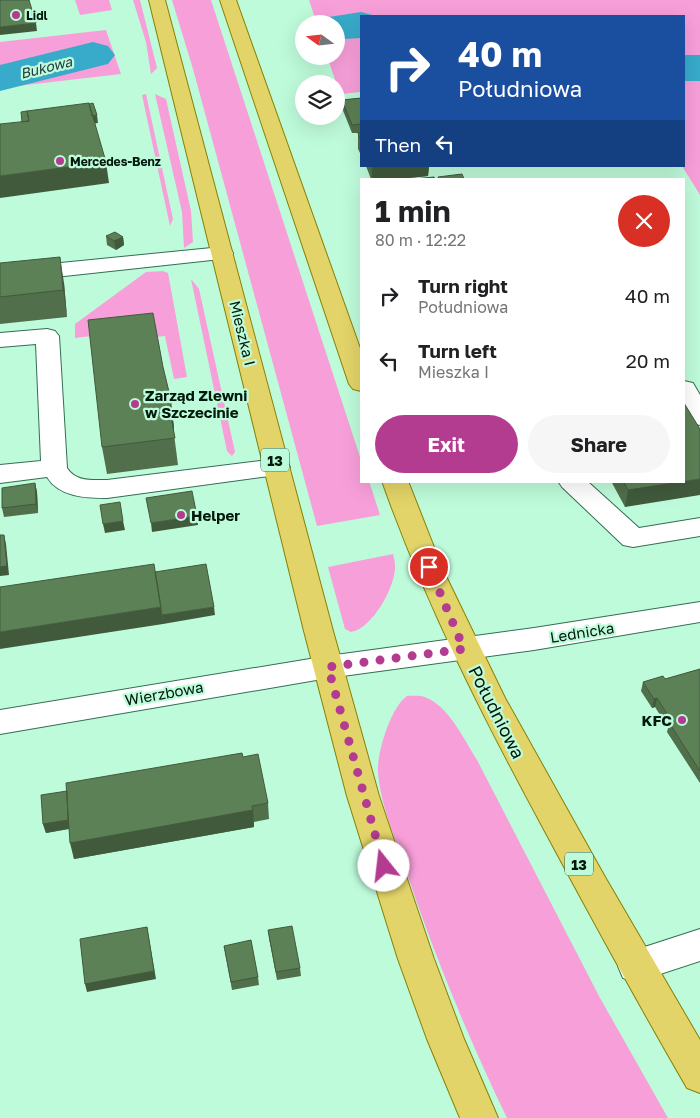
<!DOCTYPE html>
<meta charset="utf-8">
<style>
body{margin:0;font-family:"Golos Text",sans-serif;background:#f6f6f6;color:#202124;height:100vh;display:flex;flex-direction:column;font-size:19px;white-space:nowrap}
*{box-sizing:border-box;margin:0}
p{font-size:16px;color:#757577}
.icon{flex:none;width:28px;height:28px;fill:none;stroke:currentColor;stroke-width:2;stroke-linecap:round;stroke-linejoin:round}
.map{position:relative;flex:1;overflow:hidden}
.drawer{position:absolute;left:360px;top:178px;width:325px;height:305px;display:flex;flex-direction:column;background:#fff;border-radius:0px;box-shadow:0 5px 20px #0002}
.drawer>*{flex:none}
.banner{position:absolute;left:360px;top:15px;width:325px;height:152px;border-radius:0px;box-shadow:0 5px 20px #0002;background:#1a4fa0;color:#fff;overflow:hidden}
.needle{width:32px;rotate:285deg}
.tools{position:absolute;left:295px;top:15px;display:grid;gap:10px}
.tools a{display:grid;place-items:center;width:50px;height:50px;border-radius:50%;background:#fff;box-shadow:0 5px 20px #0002;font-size:25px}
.pin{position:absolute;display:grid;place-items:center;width:42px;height:42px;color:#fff;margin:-21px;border:2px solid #fff;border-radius:50%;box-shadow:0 1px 5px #0007}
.me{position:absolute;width:55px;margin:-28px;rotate:344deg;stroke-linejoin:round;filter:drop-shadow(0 0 4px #0008)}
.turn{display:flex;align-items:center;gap:18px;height:105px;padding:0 15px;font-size:22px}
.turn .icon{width:65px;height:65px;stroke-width:2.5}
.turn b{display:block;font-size:35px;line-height:42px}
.then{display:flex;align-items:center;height:48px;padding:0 15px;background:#0003;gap:10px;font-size:19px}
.round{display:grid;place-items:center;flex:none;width:52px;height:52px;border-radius:26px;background:#f6f6f6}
.summary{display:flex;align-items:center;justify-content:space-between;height:85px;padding:0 15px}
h1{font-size:30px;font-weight:700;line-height:38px}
.action{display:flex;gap:10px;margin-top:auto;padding:10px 15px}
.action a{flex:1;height:58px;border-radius:30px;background:#b33c91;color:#fff;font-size:20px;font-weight:700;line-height:58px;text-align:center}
.action a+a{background:#f6f6f6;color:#202124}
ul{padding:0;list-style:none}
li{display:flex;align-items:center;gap:15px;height:65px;padding:0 15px}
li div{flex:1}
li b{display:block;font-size:19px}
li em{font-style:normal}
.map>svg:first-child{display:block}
.green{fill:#f79fd9}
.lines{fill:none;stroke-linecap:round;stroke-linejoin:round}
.river{fill:#38abcb;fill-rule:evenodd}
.minor-casing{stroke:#346e52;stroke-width:2}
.major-casing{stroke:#878007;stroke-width:2}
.minor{fill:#fff;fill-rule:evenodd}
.major{fill:#e2d468;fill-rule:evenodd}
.wall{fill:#506f4a}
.shaded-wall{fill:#415a3c}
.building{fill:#5d8156;stroke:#415a3c}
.route{stroke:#b33c91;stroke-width:9;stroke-dasharray:0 16.2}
.poi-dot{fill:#b33c91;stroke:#befbda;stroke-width:2}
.labels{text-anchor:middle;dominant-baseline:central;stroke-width:4.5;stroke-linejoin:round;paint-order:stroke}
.far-poi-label{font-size:12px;font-weight:bold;fill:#02190e;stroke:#befbda;text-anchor:start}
.far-water-label{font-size:14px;font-style:italic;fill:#213a42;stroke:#befbda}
.shield{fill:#befbda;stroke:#3a5d4b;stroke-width:1}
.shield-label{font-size:14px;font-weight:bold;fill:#02190e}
.street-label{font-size:15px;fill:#02190e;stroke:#befbda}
.poi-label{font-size:15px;font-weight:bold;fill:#02190e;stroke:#befbda;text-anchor:start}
.near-street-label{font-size:18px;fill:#02190e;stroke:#befbda}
</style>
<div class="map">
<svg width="700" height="1118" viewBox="0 0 700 1118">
<rect width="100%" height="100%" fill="#befbda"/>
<path class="green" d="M75 0H109L112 10 80 15Z
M133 0H140L157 68 151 74 146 42Z
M172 0H211L361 460V481H369L380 515 317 526 193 69Z
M309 0H700V195L682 166H684V16H361V92L340 94 327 56H336V24H317Z
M106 30 121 74 0 88V42Z
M146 94 173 219 170 226 142 95Z
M155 94 166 99 191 211 193 242 184 248 182 212Z
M163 271 168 273 187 377 174 379 165 336 94 344 92 336 75 338V324L146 272Z
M191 279 199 289 235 452 232 456 227 451Z
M393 554C394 558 395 562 395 566 396 586 372 629 351 632L345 629 328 567Z
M407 696C413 696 422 695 427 698 449 707 465 741 477 760L600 998 668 1118H507C467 1035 432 950 403 862 394 837 379 798 378 771 377 752 391 707 407 696Z"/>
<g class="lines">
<path class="river" d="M361 12 376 16H361V38L344 39 336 37V24H325L329 17Z
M93 42 108 46 115 55 108 64 0 91V65Z
M684 55H700V81H684Z"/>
<g class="minor-casing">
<path id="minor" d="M222 247 230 248 233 253 230 258 0 283V269Z
M47 329 55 331 59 336 67 468C76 482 92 480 107 480L277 459 286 461 290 467 286 473 277 475 107 498C86 498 59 497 47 477L0 483V465L41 461 36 344 0 347V333Z
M684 381 693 383 700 395V425L691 423 684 410Z
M558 481H587L639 528 700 518V536L633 547 623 545 562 487Z
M700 602V622L534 650 328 678 0 734V710L328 656 534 628Z
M700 929V961L636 982 623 978 618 966 623 954Z"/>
</g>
<g class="major-casing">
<path id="major" d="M149 0H165L333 631 379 796 434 959 464 1039 498 1118H460L427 1039 398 959 347 796 304 631Z
M220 0H236L361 351V391L353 389 349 384Z
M382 481H408L443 570 505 698 605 877 700 1040V1093L687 1088C639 1005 593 921 548 837 485 721 426 605 382 481Z"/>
</g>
<use href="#minor" class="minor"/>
<use href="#major" class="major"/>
</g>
<path class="wall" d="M361 98V133H352L342 108V100Z
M358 133H361V155L358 149Z
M366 166H429L428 176 399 179H371Z
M106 236 123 237 124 245 116 250 107 245Z
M0 263 64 283 67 317 0 324Z
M163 367 174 427V434L178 465 107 474 102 447Z
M611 481H684L625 507Z
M35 483 37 492 38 513 4 517 2 508Z
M700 669V783L667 732 668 728 655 707 652 708 641 691 643 682 665 679Z
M243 757 268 803 269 819 254 822V827L74 859 69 829 46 833 43 824Z
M268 930 300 968 301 976 277 980 269 938Z
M224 946 258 977 259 985 232 990Z"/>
<path class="shaded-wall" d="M36 23 37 31 0 35V27Z
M97 115 98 123 31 132 29 124Z
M106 162 109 183 0 198V176Z
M372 166H429L428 176 399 179H372Z
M123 237 124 245 116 250 114 241Z
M60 257 64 283 67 317 63 290Z
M171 400 174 427 173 439 170 412Z
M700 479V495L625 507 628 490Z
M35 483 37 492 38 513 36 504Z
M197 516 198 525 152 532 151 523Z
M123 521 125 530 105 533 103 524Z
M4 535 6 544 9 575 0 576V567Z
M161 607 163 624 0 649V632Z
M214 607 215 615 163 624 162 615Z
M657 698 655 707 652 708 654 699Z
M68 790 73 828 46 833 43 824Z
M253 810 254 827 74 859 70 843Z
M147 927 156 979 87 992 85 984Z"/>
<path class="building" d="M0 0H29L36 23 0 27Z
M361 98V124L352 125 342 100Z
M89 103 106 162 0 176V124L29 121 27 111Z
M93 103 97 115 92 116 89 104Z
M27 111 29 121 22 122 21 112Z
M358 133H361V140Z
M462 174 464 179H439L438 177Z
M434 177 435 179H414Z
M115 232 123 237 114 241 106 236Z
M60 257 63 290 0 297V263Z
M153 313 163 367 171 400 170 412 175 438 102 447 88 320Z
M684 403 700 429V479L628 490 623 481H684Z
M35 483 36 504 2 508V488Z
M192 491 197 516 151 523 146 498Z
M120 502 123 521 103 524 100 505Z
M0 535H4L7 566 0 567Z
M154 564 161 607 0 632V587Z
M206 564 214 607 162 615 155 572Z
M700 669V771L670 724 673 723 657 698 654 699 643 682 663 676 665 679Z
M242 753 243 757 258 754 268 803 252 806 253 810 70 843 66 783Z
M67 791 68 820 43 824 41 795Z
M292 926 300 968 276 972 268 930Z
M147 927 154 971 85 984 80 939Z
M251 940 258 977 231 982 224 946Z"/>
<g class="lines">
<path class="route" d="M384 866 328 667 464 649 429 567"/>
</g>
<g class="poi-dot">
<circle cx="16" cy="15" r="5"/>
<circle cx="60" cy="161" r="5"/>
<circle cx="135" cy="404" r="5"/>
<circle cx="181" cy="515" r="5"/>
<circle cx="682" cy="720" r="5"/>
</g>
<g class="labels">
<g class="far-poi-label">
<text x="26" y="15">Lidl</text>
<text x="70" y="161">Mercedes-Benz</text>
</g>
<g class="far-water-label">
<text transform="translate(46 67) rotate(-14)">Bukowa</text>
</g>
<g class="shield">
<rect x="261" y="448.5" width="28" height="23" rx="4"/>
<rect x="565" y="852.5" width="28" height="23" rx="4"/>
</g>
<g class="shield-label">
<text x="275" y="460">13</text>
<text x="579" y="864">13</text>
</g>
<g class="street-label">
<text transform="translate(243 333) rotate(76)">Mieszka I</text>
<text transform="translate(582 632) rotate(-9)">Lednicka</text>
<text transform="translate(164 693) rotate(-10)">Wierzbowa</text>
</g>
<g class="poi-label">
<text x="145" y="395">Zarząd Zlewni<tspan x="145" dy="17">w Szczecinie</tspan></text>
<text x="191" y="515">Helper</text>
<text x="672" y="720" text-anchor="end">KFC</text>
</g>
<g class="near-street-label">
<text transform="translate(497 712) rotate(63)">Południowa</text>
</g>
</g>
</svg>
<div class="tools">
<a><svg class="needle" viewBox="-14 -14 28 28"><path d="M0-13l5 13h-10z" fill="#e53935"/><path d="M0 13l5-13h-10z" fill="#757577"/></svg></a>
<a><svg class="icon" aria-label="layers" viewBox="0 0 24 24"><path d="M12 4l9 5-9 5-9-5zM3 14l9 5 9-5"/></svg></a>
</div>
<div class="pin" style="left:429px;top:567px;background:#d93025"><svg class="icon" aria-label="arrive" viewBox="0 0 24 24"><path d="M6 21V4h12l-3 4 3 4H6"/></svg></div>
<svg class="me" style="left:384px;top:866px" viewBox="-20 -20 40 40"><circle r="19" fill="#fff"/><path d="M0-13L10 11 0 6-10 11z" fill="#b33c91"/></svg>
<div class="banner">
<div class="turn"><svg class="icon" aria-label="right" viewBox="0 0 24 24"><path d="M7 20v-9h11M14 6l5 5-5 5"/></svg><div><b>40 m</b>Południowa</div></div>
<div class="then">Then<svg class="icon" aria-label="left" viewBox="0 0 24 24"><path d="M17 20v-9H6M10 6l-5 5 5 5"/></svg></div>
</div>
<section class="drawer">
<div class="summary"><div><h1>1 min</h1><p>80 m · 12:22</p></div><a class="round" style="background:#d93025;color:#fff"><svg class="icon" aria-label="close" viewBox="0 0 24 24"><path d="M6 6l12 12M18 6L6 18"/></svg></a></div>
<ul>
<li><svg class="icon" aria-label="right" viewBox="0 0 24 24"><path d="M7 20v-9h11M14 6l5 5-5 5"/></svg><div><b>Turn right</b><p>Południowa</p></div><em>40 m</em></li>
<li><svg class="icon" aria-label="left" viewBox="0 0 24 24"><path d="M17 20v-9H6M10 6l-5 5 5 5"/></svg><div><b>Turn left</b><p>Mieszka I</p></div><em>20 m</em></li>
</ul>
<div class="action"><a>Exit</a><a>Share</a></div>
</section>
</div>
